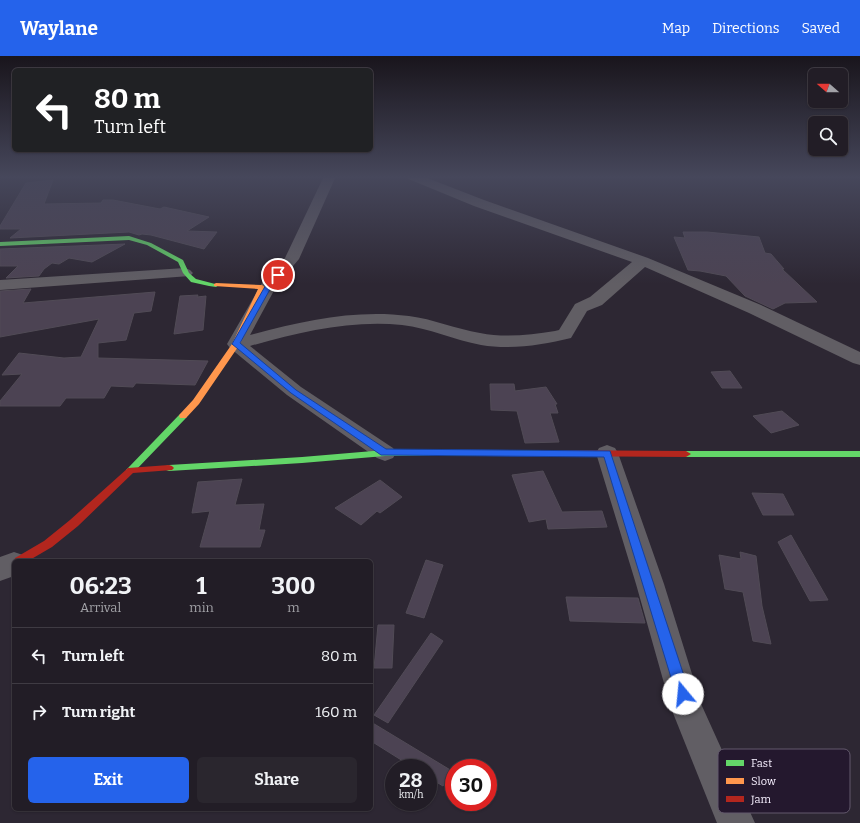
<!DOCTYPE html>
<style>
body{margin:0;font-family:Bitter,serif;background:#2a262e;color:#f1f3f6;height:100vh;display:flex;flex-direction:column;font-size:15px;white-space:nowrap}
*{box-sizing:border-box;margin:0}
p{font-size:13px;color:#a2a2a7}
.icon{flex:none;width:22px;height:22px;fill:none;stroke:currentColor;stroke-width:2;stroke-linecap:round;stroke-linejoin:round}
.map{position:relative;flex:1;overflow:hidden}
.sheet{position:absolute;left:12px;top:503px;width:361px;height:252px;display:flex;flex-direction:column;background:#221d26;border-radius:6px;box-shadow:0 1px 3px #0004,0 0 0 1px #3f3b43}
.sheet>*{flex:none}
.hud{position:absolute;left:12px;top:12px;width:361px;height:84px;border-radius:6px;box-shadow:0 1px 3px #0004,0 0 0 1px #3f3b43;background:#202124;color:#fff;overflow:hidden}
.needle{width:26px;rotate:290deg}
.tools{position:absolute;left:808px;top:12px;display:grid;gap:8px}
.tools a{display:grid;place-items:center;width:40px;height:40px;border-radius:6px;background:#221d26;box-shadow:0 1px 3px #0004,0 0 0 1px #3f3b43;font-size:20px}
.speed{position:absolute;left:385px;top:703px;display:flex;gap:8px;font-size:20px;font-weight:700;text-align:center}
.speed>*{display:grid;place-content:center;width:52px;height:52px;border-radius:50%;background:#221d26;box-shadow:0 1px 3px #0004,0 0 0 1px #3f3b43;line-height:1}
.speed small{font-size:10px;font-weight:400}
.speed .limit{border:6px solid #d22;background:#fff;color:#111}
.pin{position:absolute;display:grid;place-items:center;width:34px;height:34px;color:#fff;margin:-17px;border:2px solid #fff;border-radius:50%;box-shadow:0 1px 4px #0007}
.me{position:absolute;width:44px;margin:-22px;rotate:343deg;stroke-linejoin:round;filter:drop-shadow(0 0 3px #0008)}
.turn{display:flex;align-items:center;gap:14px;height:84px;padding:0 16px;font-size:18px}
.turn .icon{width:52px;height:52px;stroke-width:2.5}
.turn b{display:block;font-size:28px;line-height:34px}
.eta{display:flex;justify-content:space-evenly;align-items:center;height:68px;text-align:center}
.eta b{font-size:24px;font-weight:700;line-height:28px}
.cta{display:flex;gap:8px;margin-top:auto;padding:8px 16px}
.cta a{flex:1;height:46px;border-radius:6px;background:#2563eb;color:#fff;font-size:16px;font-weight:700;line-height:46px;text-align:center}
.cta a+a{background:#2a262e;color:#f1f3f6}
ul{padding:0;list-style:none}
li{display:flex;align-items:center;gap:12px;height:56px;padding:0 16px;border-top:1px solid #3f3b43}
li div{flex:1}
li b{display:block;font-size:15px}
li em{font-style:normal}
header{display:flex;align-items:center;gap:24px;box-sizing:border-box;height:56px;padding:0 20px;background:#2563eb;color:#fff}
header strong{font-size:19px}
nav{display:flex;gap:22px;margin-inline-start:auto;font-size:14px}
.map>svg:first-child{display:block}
.building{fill:#4c4353;stroke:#514b56}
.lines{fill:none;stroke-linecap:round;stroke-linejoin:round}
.street{fill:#615e64;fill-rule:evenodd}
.fast{fill:#63d668;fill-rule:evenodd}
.slow{fill:#ff974d;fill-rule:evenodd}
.jam{fill:#b3261e;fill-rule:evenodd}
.route{fill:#2563eb;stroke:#184099}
.key{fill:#24182e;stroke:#63596d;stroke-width:1}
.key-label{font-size:11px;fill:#f7f0ff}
</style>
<header>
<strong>Waylane</strong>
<nav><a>Map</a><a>Directions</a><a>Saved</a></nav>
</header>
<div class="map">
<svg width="860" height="767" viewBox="0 0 860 767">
<rect width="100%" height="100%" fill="#2d2733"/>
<path class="building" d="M53 124 44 148 101 147 103 144H113L160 153 164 151 209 161 187 175 217 176 204 193 151 179 142 178 139 179 129 176 10 182 21 173H0V170L26 127Z
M683 176H707L759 181 765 197 771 198 784 213H782L817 246 785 247 773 253 745 240 726 220 700 215 688 214 674 181 685 182Z
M125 188 92 206 69 202 59 208 52 207 44 213 39 220 6 222 18 210H0V193Z
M31 233 23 247 155 236 151 255 134 257 126 284 98 287V302L208 305 195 329 136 327 133 331 111 330 104 342H66L60 350H0V345L22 318 2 319 19 297 64 302 81 301 99 263 0 281V235Z
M198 239 197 241 206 240 203 274 174 278 180 240Z
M730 315 742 332H722L711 316Z
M490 328H514L515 335 546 331 557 348H555L558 357H550L559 386 525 387 517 355 491 354Z
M782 355 799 369 771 377 753 360Z
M543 415 562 456 602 455 607 471 548 473 546 463 529 466 512 419Z
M242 423 235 449 264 448 259 474H265L260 491H200L210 455 192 457 198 426Z
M380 424 402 441 380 457 377 455 361 469 335 452Z
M752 437 783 438 794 459H763Z
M791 479 828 544 810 545 778 486Z
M740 496 756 500 762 550 771 588 753 585 743 536 725 533 719 499 741 503Z
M426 504 443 509 424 562 406 557Z
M566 541 638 542 645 567 570 565Z
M378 569H394L392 612H374Z
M431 577 443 585 388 667 374 659Z
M371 666 452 715 443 730 428 721V712H414L371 685Z"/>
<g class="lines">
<path class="street" d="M324 120H336L299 203 277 229 250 279C302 265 355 253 409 260 433 263 456 273 480 277 504 282 530 279 555 275L559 274 575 248 590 241 632 206 474 150 406 122 404 120H422L484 144 648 202 761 249 860 296V309L853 307 749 257 645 211 602 249 587 255 571 282C542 289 511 294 481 289 454 284 429 272 402 269 350 264 300 276 250 290L301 331 393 392 396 397 393 402 385 405 377 402 287 339 230 292 227 288 262 227 285 202Z
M185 212 190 214 193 217 190 220 0 234V224Z
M607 389 615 392 618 397 664 528 702 650 755 767H717L671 652 636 528 596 397 599 392Z
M14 496 23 499 26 505H14V520L0 525V501Z"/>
<path class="fast" d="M129 180 151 187 183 204 189 217 196 223 219 229 216 231 209 230 191 226 183 217 178 206 147 189 129 184 0 190V186Z
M183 357 186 358 187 360 186 362 134 416H128L126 414 128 412 180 358Z
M385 394H541L546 397 541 400H385L302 407 169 415 166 414 164 412 166 410 169 409 302 401Z
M686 395H860V401H686L681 398Z"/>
<path class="slow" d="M216 227 262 229 265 231 240 288 199 348 186 362H180L179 360 180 358 193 344 232 288 258 233 214 230V228Z"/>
<path class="jam" d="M541 394 686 395 691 398 686 401 541 400 536 397Z
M169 409 172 410 174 412 172 414 133 417 78 470 52 491 28 505 14 506 15 502 44 485 70 464 128 412Z"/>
</g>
<linearGradient id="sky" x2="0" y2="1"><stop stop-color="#19151c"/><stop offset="0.53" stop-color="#46475b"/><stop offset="1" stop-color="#46475b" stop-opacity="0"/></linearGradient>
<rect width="860" height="228" fill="url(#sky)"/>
<path class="route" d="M278 217 281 219 273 228 240 287 296 334 386 393 610 395 690 638 688 643 683 645 678 643 676 638 604 401 381 399 291 337 232 288 267 227Z"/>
<rect x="718" y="693" width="132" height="64" rx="6" class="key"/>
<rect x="726" y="704" width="18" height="6" fill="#63d668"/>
<rect x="726" y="722" width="18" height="6" fill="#ff974d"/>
<rect x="726" y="740" width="18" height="6" fill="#b3261e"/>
<g class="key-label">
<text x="751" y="711">Fast</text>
<text x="751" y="729">Slow</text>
<text x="751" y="747">Jam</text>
</g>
</svg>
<div class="tools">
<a><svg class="needle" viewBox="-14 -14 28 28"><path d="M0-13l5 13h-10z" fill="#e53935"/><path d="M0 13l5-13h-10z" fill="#a2a2a7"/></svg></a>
<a><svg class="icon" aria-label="search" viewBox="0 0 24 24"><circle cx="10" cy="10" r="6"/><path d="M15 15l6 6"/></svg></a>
</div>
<div class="speed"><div>28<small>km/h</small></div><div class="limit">30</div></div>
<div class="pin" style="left:278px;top:219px;background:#d93025"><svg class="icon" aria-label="arrive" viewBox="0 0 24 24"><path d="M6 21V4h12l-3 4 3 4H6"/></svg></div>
<svg class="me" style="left:683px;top:638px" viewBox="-20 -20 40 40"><circle r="19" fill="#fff"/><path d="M0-13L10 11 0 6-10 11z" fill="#2563eb"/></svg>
<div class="hud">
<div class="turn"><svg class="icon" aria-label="left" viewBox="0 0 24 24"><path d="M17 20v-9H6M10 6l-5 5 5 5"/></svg><div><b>80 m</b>Turn left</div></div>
</div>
<section class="sheet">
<div class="eta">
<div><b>06:23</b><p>Arrival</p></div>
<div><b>1</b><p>min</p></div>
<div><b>300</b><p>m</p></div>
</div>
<ul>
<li><svg class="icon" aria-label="left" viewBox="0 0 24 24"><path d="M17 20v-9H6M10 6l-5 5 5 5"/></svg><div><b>Turn left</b></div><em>80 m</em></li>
<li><svg class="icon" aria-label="right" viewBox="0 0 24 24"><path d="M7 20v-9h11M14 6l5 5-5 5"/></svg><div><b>Turn right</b></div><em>160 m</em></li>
</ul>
<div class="cta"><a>Exit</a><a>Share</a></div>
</section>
</div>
